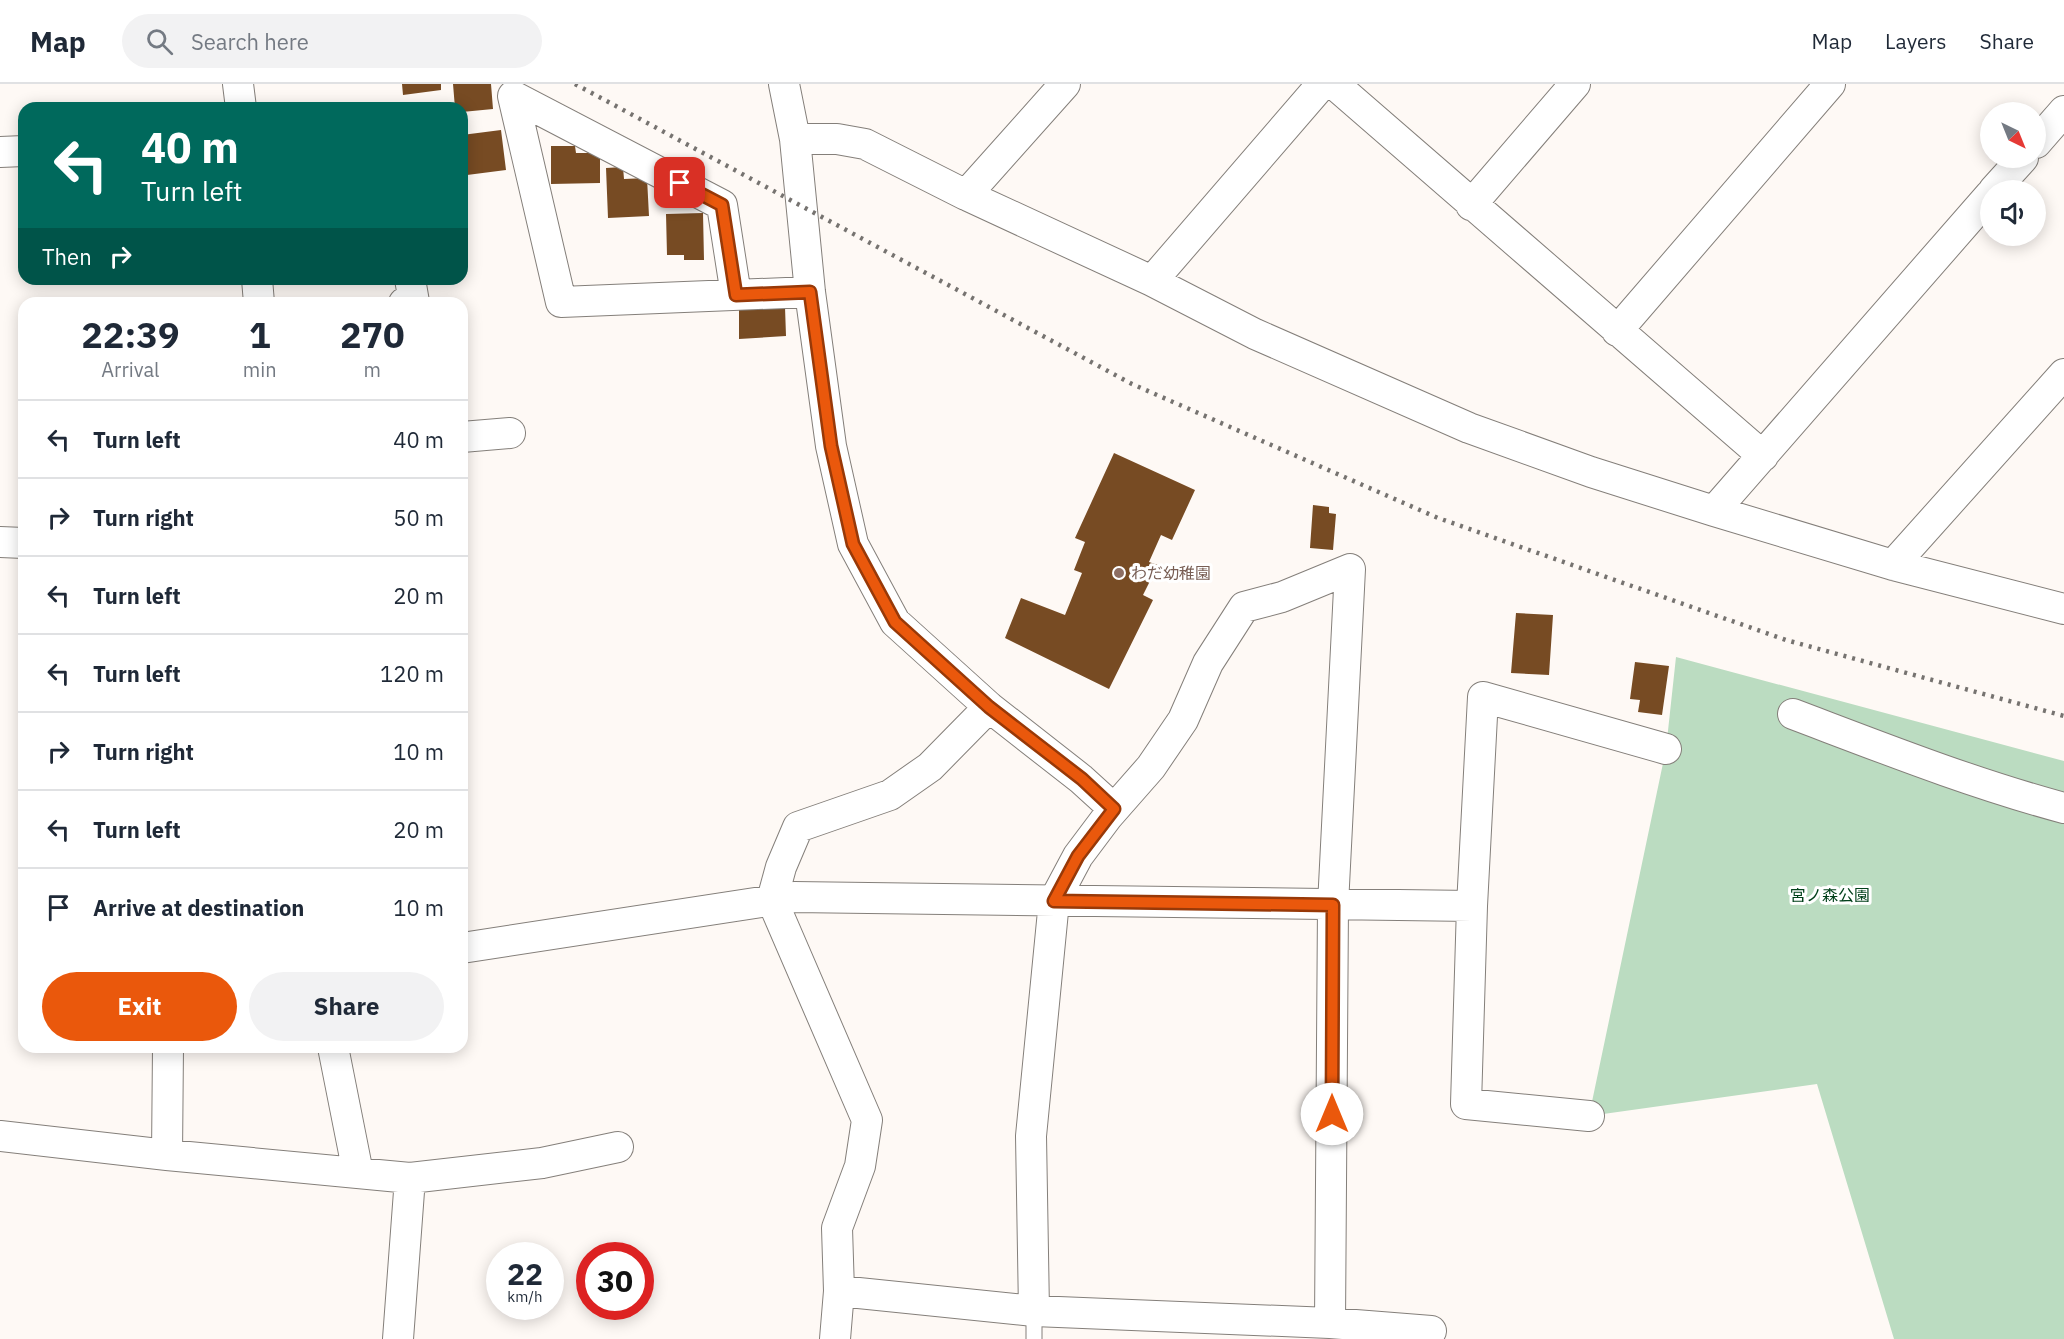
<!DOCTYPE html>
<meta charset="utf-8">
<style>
body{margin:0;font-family:"IBM Plex Sans","Noto Sans JP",sans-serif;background:#f2f2f3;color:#1f2937;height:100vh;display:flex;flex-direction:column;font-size:22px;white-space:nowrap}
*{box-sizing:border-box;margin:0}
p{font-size:20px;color:#747a83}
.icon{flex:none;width:33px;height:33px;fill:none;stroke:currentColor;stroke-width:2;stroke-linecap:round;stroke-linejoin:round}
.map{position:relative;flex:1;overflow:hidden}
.side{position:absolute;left:18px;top:213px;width:450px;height:756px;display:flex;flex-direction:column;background:#fff;border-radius:18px;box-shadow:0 3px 15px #0003}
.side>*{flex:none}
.hud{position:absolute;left:18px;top:18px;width:450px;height:183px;border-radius:18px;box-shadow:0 3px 15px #0003;background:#00695c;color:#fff;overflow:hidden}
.needle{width:39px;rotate:137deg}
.controls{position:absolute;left:1980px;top:18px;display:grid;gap:12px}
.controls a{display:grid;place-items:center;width:66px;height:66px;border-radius:50%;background:#fff;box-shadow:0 3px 15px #0003;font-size:30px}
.speed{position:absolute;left:486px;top:1158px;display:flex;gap:12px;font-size:30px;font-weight:700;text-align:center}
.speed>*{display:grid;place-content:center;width:78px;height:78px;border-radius:50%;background:#fff;box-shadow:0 3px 15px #0003;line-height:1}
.speed small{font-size:15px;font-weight:400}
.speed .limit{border:9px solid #d22;background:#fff;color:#111}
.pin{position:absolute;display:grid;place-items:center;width:51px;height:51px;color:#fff;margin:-26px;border-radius:12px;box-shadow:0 3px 9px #0006}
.me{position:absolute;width:66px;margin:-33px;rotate:0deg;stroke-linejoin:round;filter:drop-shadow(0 0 4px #0008)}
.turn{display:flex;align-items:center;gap:21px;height:126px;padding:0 24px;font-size:27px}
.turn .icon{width:78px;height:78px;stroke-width:2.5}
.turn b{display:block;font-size:42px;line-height:51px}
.then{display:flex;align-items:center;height:57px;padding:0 24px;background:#0003;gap:12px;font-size:22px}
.eta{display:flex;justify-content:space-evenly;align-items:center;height:102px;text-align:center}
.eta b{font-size:36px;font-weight:700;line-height:42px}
.primary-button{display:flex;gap:12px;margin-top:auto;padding:12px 24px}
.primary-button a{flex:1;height:69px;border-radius:36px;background:#ea580c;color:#fff;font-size:24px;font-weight:700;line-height:69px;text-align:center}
.primary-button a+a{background:#f2f2f3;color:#1f2937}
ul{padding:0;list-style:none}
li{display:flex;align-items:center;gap:18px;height:78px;padding:0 24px;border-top:2px solid #e0e1e3}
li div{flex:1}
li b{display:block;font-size:22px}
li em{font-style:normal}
header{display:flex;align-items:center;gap:36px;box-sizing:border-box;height:84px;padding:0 30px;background:#fff;border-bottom:2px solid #e0e1e3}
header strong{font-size:28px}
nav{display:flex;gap:33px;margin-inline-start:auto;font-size:21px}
.search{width:420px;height:54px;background:#f2f2f3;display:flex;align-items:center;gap:15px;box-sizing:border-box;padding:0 21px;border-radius:33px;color:#747a83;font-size:22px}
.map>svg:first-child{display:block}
.green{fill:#bbdcc1}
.building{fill:#774b23}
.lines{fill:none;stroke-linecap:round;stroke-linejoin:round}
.lane-casing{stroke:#847f7a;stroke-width:17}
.street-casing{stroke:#847f7a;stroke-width:32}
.lane{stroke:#fff;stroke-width:15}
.street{stroke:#fff;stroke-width:30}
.rail{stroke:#767370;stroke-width:4.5;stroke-dasharray:3 6;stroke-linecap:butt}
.route-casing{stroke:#983908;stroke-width:15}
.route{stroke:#ea580c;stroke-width:10}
.education-dot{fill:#8d6e63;stroke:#fff;stroke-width:2}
.labels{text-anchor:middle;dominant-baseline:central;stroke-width:6;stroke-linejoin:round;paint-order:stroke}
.education-label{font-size:16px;fill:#785e54;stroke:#fff;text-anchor:start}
.park-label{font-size:16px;fill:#01401a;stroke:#fff}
</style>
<header>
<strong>Map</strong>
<div class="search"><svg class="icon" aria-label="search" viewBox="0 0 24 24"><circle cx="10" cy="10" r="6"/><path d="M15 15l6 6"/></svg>Search here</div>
<nav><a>Map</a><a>Layers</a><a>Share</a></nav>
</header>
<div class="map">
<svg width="2064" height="1255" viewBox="0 0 2064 1255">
<rect width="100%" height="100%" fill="#fef9f5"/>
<path class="green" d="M1676 573 2064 677V1255H1894L1817 1000 1589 1032 1666 665Z"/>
<path class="building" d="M402 0H441V6L403 11Z
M453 0H491L493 25 462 28V24H455Z
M501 46 506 86 467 91 462 51Z
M551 62H575L576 69H600V99L551 100Z
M623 83 624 95 647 94 649 132 608 134 606 84Z
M703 129 704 176H684V171H667L666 130Z
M785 223 786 252 739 255V226Z
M1114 369 1195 406 1172 456 1161 451 1149 478 1158 481 1143 511 1153 516 1109 605 1005 554 1021 514 1065 531 1082 489 1074 486 1085 458 1075 454Z
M1313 421 1329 423V429L1336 430 1333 466 1310 464Z
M1516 529 1553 531 1549 591 1511 589Z
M1635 578 1669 582 1662 631 1638 628 1640 616 1630 615Z"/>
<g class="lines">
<g class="lane-casing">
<path id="lane" d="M1034 1227V1255"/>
</g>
<g class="street-casing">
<path id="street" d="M238 0 241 24
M784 0 795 55 810 208 831 362 853 460 895 538 989 623 1081 695 1114 725
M1334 0 1763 372
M795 55H837L865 60 966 111 1152 197 1255 250 1469 344 1591 388 1714 427 1893 481 2064 525
M2036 59 2064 27
M0 68 24 67
M1994 106 2023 74
M966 111 1065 0
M1471 121 1575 0
M257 195 259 219
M1152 197 1322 0
M736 211 722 121 513 12 561 218 810 208
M404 219 414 218 410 195
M1617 247 1830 0
M462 353 510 349
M1714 427 1990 111
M0 458 24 459
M1893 481 2064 290
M1793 630C1883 664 1971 699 2064 724
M1472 822 1483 613 1666 665
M462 864 794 813 1472 822 1466 1020 1589 1032
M333 963 358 1089
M0 1052 167 1071 410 1094 542 1079 618 1063
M167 1071 168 963
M839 1207 837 1144 860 1082 867 1036 772 816 781 783 798 743 890 711 930 683 989 623
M1034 1227 1031 1052 1054 817 1078 772 1108 732 1151 683 1183 636 1208 579 1244 523 1282 513 1350 485 1333 821 1330 1239
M398 1255 410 1094
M835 1255 839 1207 1034 1227 1330 1239 1431 1247"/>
</g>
<use href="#lane" class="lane"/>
<use href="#street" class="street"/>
<path class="rail" d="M575 0 1132 300 1438 434 1786 556 2064 632"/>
</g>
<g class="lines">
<g class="route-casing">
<path id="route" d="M680 99 722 121 736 211 810 208 831 362 853 460 895 538 989 623 1082 695 1114 725 1078 772 1054 817 1333 821 1332 1030"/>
</g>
<use href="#route" class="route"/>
</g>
<circle class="education-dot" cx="1119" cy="489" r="6"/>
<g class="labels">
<g class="education-label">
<text x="1131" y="489">わだ幼稚園</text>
</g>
<g class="park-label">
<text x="1830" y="811">宮ノ森公園</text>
</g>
</g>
</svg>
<div class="controls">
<a><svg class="needle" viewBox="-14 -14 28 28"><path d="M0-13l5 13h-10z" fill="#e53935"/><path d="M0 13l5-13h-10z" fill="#747a83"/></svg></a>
<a><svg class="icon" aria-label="sound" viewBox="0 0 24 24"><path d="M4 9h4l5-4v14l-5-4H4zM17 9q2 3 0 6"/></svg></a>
</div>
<div class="speed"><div>22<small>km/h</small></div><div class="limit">30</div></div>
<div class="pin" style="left:680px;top:99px;background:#d93025"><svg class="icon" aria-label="arrive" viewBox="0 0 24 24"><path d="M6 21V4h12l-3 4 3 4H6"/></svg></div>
<svg class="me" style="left:1332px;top:1030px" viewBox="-20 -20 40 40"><circle r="19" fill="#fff"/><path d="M0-13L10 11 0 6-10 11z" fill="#ea580c"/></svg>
<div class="hud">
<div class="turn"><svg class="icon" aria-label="left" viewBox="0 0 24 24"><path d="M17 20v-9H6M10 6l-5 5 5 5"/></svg><div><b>40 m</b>Turn left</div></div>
<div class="then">Then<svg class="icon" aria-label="right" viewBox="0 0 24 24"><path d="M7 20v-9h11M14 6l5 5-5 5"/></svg></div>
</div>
<section class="side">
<div class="eta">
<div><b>22:39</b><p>Arrival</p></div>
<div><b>1</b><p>min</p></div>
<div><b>270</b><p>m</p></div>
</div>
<ul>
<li><svg class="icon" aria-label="left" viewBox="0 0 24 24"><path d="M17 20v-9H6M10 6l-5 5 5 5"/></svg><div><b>Turn left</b></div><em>40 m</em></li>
<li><svg class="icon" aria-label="right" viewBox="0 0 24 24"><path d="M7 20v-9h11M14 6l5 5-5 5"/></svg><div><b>Turn right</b></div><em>50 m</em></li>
<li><svg class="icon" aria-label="left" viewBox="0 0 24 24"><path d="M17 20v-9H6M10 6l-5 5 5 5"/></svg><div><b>Turn left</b></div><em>20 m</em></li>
<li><svg class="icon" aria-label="left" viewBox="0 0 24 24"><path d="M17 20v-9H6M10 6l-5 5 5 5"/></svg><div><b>Turn left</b></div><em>120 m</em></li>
<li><svg class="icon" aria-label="right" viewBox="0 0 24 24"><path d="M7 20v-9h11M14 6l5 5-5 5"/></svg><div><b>Turn right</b></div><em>10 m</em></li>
<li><svg class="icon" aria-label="left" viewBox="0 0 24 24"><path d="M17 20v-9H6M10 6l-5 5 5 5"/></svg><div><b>Turn left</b></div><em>20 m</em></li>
<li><svg class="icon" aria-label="arrive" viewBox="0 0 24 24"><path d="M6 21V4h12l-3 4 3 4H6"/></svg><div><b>Arrive at destination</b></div><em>10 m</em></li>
</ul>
<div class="primary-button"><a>Exit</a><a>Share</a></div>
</section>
</div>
